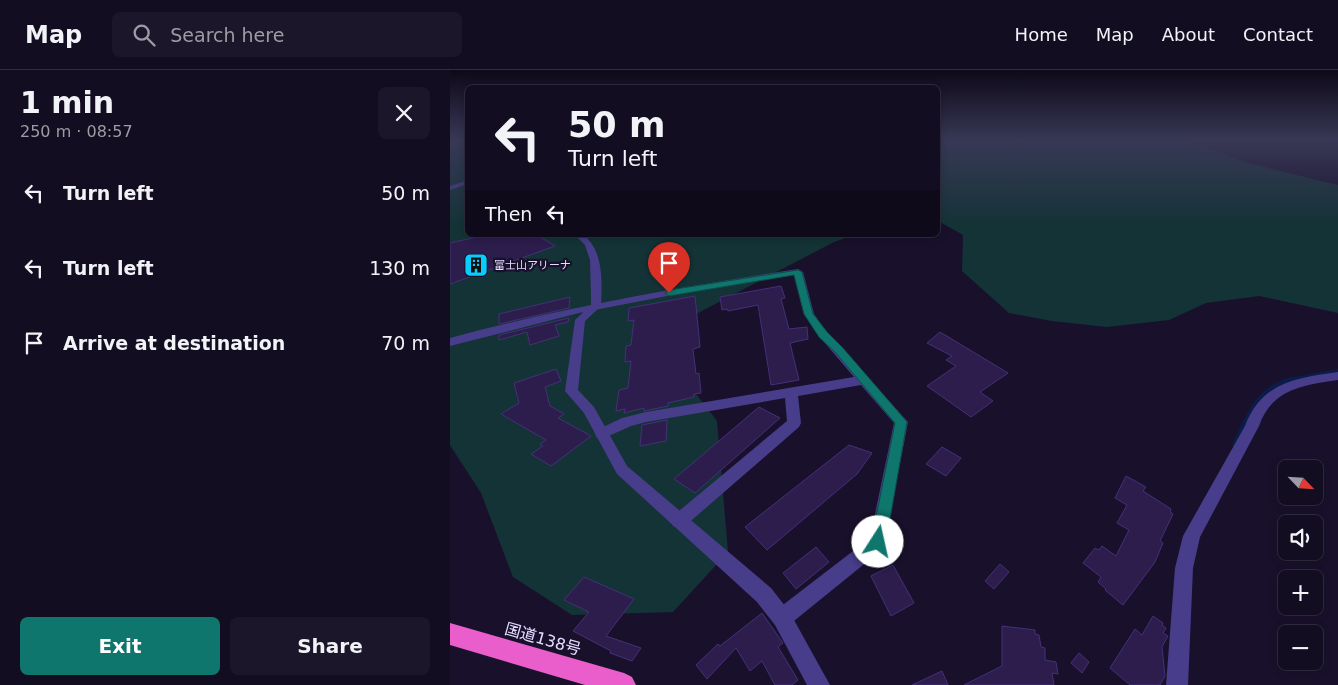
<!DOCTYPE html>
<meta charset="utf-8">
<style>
body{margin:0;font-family:"DejaVu Sans","Noto Sans JP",sans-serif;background:#1c162a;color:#f1f3f6;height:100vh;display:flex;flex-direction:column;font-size:19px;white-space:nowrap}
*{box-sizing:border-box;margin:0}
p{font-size:16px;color:#9d9ca5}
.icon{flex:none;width:28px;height:28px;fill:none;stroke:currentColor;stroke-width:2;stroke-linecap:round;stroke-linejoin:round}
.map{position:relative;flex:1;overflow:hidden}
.sheet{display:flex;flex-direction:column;background:#130d21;width:450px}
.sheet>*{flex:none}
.banner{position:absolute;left:15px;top:15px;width:475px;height:152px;border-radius:8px;box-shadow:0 2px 8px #0003,0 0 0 1px #322d3f;background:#130d21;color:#f1f3f6;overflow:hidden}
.needle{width:32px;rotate:115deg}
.buttons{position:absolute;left:828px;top:390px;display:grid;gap:10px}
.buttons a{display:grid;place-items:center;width:45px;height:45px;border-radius:8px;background:#130d21;box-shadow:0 2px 8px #0003,0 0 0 1px #322d3f;font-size:25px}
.pin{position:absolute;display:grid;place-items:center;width:42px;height:42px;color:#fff;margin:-51px -21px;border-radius:50% 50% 50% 0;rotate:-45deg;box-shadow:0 0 5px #0007}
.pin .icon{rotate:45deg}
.me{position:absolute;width:55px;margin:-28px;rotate:10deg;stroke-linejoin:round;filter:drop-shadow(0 0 4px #0008)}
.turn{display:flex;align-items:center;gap:18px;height:105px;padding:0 20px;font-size:22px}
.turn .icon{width:65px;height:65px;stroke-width:2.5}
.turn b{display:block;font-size:35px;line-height:42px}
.then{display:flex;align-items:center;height:48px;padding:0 20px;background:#0003;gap:10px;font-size:19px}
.round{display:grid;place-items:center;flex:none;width:52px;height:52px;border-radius:8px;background:#1c162a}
.headline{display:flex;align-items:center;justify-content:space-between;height:85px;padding:0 20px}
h1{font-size:30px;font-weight:700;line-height:38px}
.button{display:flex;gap:10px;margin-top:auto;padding:10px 20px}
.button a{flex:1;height:58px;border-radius:8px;background:#0f766e;color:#fff;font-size:20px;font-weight:700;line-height:58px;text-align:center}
.button a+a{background:#1c162a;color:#f1f3f6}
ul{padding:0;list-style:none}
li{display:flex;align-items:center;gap:15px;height:75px;padding:0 20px}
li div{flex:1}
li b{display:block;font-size:19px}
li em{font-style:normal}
header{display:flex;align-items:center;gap:30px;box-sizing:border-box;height:70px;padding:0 25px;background:#130d21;border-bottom:1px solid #322d3f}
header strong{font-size:24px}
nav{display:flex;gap:28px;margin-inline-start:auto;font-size:18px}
.search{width:350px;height:45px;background:#1c162a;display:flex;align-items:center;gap:12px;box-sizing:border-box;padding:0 18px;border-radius:8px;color:#9d9ca5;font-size:19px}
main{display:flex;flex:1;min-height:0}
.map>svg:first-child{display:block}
.green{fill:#143336}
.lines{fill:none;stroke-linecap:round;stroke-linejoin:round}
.stream-far1{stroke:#0b1c4b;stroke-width:4}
.stream{stroke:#0b1c4b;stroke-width:5}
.building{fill:#2c1d4d;stroke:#453078}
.minor{fill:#483d8a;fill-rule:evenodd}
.tertiary{fill:#483d8a;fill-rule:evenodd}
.trunk{fill:#e95eca;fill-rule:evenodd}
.route{fill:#0f766e;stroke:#0a4d48}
.labels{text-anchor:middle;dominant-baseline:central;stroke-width:4.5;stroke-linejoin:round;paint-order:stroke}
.far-poi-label{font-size:11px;fill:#e4dcff;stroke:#19112c;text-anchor:start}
.near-street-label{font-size:16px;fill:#e4dcff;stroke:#19112c}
</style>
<header>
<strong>Map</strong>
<div class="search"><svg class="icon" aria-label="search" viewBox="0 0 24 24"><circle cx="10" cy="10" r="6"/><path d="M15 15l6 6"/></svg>Search here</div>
<nav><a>Home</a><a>Map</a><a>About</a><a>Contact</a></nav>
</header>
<main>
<section class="sheet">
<div class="headline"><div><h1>1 min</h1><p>250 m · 08:57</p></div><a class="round"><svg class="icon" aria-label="close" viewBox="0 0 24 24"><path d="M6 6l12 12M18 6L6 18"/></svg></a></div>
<ul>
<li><svg class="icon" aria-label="left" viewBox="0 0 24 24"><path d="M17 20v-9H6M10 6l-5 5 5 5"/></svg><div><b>Turn left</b></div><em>50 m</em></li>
<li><svg class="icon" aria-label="left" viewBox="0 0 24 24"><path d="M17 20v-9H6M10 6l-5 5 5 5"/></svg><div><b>Turn left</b></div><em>130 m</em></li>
<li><svg class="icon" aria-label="arrive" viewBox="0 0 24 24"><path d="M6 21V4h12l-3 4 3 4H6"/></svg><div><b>Arrive at destination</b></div><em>70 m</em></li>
</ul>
<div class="button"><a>Exit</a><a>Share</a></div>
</section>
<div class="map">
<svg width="888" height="615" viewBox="0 0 888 615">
<rect width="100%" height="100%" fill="#19112c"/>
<path class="green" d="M0 69H17L18 165H404L384 172 248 243 222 293 267 351 278 482 223 542 122 545 63 507 31 423 0 375Z
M488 69H732L798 93 888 115V243L809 226 756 233 719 250 657 257 602 251 559 243 512 201 513 165 488 151Z"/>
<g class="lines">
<path class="stream-far1" d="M839 310 888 301"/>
<path class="stream" d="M785 374C800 343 807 319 843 309"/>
</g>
<path class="building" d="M36 165H87L105 176 0 214V173Z
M331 216 335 228 331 229 339 259 357 257 358 269 340 273 349 310 321 315 308 235 278 241 277 239 272 240 270 227Z
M245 226 250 277 243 279 246 304 249 303 251 323 244 324V327L218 333V336L194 341V338L174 343 175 339 166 341 169 320 178 318 181 291 175 292 176 276 181 275 184 250 178 251 179 238Z
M120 227 119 238 49 254V244Z
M119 248 118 252 105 255 109 266 80 275 77 262 49 270V265Z
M490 262 558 303 530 322 543 331 521 347 477 316 506 296 496 290 502 286 477 273Z
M106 299 111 311 95 317 100 336 114 344 108 348 141 366 101 396 81 384 93 376 90 374 96 370 51 344 69 333 64 313Z
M309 337 330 348 245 423 224 409Z
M217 350 216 371 190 376 192 355Z
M399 375 422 383 407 404 317 480 295 457Z
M492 377 511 388 496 406 476 394Z
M676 406 696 417 693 421 721 439 720 442 723 444 710 471 713 473 705 492 673 535 655 520 656 519 648 512 651 507 633 493 645 478 649 480 652 476 666 486 679 460 667 453 677 435 665 428Z
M366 477 379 492 346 519 333 503Z
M550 494 559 502 544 519 535 511Z
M443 495 464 533 441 546 421 506Z
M134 507 184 529 156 566 191 578 182 591 160 583 161 581 123 561 139 542 114 530Z
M312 543 333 573 328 577 348 610 342 615H325L312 591 300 601 286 578 257 609 246 595 268 574 270 576Z
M703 546 713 553 712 555 716 558 713 563 718 566 712 577 715 606 710 615H680L660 598 685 559 692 565Z
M552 556 585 560V564L589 565 591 577 595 578V590L606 592 608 604 602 603 604 615H514L552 596Z
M629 583 639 592 632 603 621 593Z
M492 601 498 615H462Z"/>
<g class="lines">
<path class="minor" d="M348 199 353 202 364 244 377 262 458 352 434 478 339 555 332 558 325 555 322 548 325 541 420 468 444 353 411 315 348 326 351 353 349 357 235 456 229 458 223 456 221 451 223 446 337 351 335 328 196 352 181 356 152 369 147 368 145 364 147 360 172 348 196 342 404 307 369 266 354 244 344 205 217 226 129 243 0 276V268C115 237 231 217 348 199Z
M888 302V310C853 315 822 319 809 356L750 467 743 498 738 615H716L725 498 733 466 795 356C812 312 846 308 888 302Z"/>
<path class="tertiary" d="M18 110V114L0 120V116Z
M125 165H134C154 183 152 211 151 236L135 251 128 320 144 337 177 396 321 518 339 541 380 615H357L325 555 307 532 167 404 134 343 115 321 125 250 141 235V229L140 190 135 175Z"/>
<path class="trunk" d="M0 553 174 603 182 607 186 615H135L0 575Z"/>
</g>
<linearGradient id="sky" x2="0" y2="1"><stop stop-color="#0e0918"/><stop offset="0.45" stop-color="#383856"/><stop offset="1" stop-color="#383856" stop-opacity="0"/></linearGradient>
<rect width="888" height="155" fill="url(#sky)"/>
<path class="route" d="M348 200 352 202 363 244 377 262 393 278 457 352 436 472 434 477 428 479 423 477 421 472 445 353 385 282 369 267 354 244 344 205 219 226 215 223 219 220Z"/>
<defs>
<g id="building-square" transform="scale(1.25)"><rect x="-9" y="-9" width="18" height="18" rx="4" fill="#09ccfe" stroke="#19112c"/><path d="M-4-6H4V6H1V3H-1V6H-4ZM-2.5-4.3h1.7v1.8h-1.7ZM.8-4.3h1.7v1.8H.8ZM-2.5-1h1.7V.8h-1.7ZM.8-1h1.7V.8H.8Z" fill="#111"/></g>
</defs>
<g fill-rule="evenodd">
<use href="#building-square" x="26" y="195"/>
</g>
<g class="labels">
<g class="far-poi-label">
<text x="44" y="195">富士山アリーナ</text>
</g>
<g class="near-street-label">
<text transform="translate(93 569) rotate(16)">国道138号</text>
</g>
</g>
</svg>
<div class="buttons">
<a><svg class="needle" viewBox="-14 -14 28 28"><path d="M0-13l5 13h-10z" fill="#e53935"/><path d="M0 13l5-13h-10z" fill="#9d9ca5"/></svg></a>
<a><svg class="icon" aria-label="sound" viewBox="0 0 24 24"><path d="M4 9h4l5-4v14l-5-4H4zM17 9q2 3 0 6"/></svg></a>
<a>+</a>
<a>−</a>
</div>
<div class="pin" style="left:219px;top:223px;background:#d93025"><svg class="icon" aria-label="arrive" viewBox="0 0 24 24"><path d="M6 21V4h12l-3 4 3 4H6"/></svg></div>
<svg class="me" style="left:428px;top:472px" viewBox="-20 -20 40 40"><circle r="19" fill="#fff"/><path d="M0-13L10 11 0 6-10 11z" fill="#0f766e"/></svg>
<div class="banner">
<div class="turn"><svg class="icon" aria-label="left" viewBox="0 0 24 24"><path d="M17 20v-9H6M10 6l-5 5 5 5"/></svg><div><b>50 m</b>Turn left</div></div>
<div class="then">Then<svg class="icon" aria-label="left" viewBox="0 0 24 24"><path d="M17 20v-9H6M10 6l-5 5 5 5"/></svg></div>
</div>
</div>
</main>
